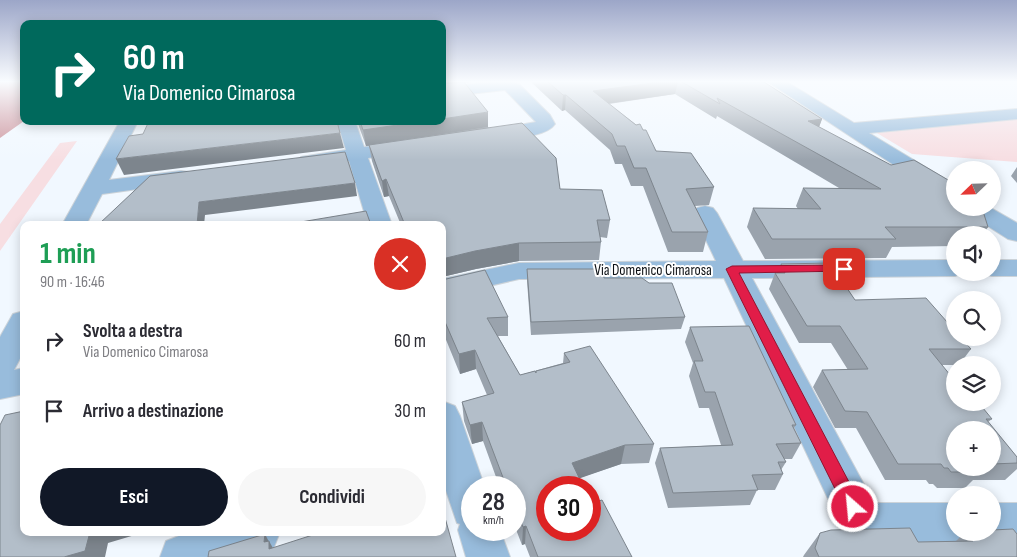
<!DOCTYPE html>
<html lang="it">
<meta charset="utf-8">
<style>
body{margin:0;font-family:"Sofia Sans Condensed",sans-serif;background:#f7f7f7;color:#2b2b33;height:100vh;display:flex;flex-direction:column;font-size:19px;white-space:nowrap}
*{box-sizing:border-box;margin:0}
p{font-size:16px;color:#7c7c81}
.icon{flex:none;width:28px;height:28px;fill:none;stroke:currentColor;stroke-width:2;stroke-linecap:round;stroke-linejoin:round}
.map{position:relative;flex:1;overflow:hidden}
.sheet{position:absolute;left:20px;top:221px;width:426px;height:315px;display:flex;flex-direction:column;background:#fff;border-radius:10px;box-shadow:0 2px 12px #0003}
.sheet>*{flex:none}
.guide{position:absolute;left:20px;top:20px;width:426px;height:105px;border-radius:10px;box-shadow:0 2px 12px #0003;background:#00695c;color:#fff;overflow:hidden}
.needle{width:32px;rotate:247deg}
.tools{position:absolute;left:946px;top:161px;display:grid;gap:10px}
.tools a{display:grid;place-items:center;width:55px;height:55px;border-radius:50%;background:#fff;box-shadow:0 2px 12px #0003;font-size:25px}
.speed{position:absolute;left:461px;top:476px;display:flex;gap:10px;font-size:25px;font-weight:700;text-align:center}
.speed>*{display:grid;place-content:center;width:65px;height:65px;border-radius:50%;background:#fff;box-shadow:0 2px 12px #0003;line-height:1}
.speed small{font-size:12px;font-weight:400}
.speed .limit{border:8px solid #d22;background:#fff;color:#111}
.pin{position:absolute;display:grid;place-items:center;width:42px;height:42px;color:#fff;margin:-21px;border-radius:10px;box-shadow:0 2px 8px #0006}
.me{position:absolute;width:55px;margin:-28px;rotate:333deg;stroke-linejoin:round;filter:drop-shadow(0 0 4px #0008)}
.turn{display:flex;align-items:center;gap:18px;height:105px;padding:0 20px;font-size:22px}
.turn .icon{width:65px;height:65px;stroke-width:2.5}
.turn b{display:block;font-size:35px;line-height:42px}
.round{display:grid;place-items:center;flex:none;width:52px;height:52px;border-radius:26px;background:#f7f7f7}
.summary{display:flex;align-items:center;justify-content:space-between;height:85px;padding:0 20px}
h1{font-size:30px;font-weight:700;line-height:38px;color:#1e9e55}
.primary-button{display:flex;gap:10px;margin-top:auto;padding:10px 20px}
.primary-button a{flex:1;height:58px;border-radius:30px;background:#111827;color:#fff;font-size:20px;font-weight:700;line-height:58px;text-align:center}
.primary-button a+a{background:#f7f7f7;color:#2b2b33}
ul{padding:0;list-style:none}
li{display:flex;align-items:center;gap:15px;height:70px;padding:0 20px}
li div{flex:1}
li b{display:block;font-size:19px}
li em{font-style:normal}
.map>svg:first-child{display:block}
.green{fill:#f7dee2}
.water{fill:#ca9099}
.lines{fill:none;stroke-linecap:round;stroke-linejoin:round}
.street-casing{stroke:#ccd3d9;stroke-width:2}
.street{fill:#98bcdc;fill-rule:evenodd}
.wall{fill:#9aa3ad;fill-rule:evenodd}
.shaded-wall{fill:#7d858d}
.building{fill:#b3bec9;stroke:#7d858d}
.route{fill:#e11d48;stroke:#92132f}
.labels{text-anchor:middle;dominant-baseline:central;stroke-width:4;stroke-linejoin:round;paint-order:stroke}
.street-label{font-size:15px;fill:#0b0f13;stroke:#fff}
</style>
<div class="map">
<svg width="1017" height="557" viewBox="0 0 1017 557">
<rect width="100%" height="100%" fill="#f1f8ff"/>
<path class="green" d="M1017 119V162L912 154 877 133Z
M77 141 0 251V224L60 143Z"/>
<path class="water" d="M0 82H24V121L0 138Z"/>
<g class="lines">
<g class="street-casing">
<path id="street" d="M492 82H513L520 85 550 115 555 124C546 138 508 138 492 141L485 139 483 135 485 131 536 122 505 90 442 97V87Z
M768 82H787L854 123 1017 109V119L869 133 955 185V202L947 200Z
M120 121H138L109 180 181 171 189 172 192 177 189 182 181 183 102 194 86 225H62Z
M337 121H355L364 147 407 141 414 143 417 147 414 151 368 158 392 225H368L349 161 308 167 301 165 298 161 301 157 346 150Z
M705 206 713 208 717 213 743 261 955 260V272H965L955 276 752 278 874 503H955V532H973L970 539 955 545H862L847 539 724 278 519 279 442 297V279L519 263 716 261 693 213 697 208Z
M963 208H991L1017 223V241L1008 239 967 213Z
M992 260H1017V276H992L983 274 982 272H992Z
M24 311V351L14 370 24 368V394L0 399V337L13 314Z
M442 401 455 406 460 416 485 488H472V530H500L510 557H466L458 530 460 524 457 523 442 479Z
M992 503H1017V545H992L977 539 974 532H992Z
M189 532H280L274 547 248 557H160L166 541Z"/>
</g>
<use href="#street" class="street"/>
</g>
<path class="wall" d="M442 82H471L464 83 488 127 560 189 610 220 607 238 600 237 601 242 599 260 519 261 476 269 442 277V225H401L389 196 384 197 372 161 369 146H366L357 121H442Z
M531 82H764L822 119 819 127 988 227 983 235H955V246L892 247 886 258 765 259 747 227 753 208 798 209 796 206 803 188H839L717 116 716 119 675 94 609 104 643 130 656 151 714 187 709 205 695 206 708 232 703 252H668L643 186H631L622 164H615L610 150 565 110 562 111Z
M1017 167V183L1011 176Z
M781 264 855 300 971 349 959 365H942L955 402 992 419 988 422 1017 457V469L1005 480H973L965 488H937L933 484H929L926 480H885L856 428H835L813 387 822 370H848L831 343H799L769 289 775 273H777ZM992 430V468H955Z
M527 269 604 278 685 317 681 329 531 335 527 281Z
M442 280 508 317V336H498L520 375 563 363 564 353 654 444 649 463 621 464 579 478 592 503 632 557H530L525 544 522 545 515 527V488H500L483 441 472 444 464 421 462 402 487 395 476 369 460 374 442 330Z
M690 327 796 425 794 428 801 443 792 459H784L786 462 781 470 783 474 775 490H757L750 505 668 508 655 463 660 448 721 445 709 408H699L689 376 693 363 685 342Z
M965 532H992L1017 557H803L804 555 820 533 918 542 956 541Z"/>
<path class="shaded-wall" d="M442 82H471L442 86Z
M660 82H678L675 94 591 106 593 91Z
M563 95H566L565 110 562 111Z
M488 112V127L366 146 363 130 425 121H442V119Z
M822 119 816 135 808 121Z
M340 133 344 148 124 175 116 159Z
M386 179 389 196 384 197 382 181Z
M355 183 357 196 205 215 204 225H197L199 202Z
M519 243V261L476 269 442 277V259L475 251Z
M475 350 476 369 460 374 459 354Z
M482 422 483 441 472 444 470 425Z
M625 445 621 464 569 482 572 463Z
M526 526 525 544 522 545 523 527Z
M90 532H145L108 543 105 557H64Z
M265 534 269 542V541L278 557H273L264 542Z"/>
<path class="building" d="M464 82 488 112 442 119V84Z
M548 82H660L593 91 636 125 640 124 643 130H646L656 151 691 153 714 187 686 189 708 232H672L646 168H634L625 146H617L612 134 566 95H563Z
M682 82H764L822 119 808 121 891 165 914 160 955 184V208H982L988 227H885L896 239H772L753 208 821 209 803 188 881 189 717 98 720 104Z
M149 121H337L340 133 116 159 129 136 143 134Z
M360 121H425L363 130Z
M522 123 556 158 560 189 602 190 610 220H597L601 242 519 243 475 251 442 259V225H405L386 179 382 181 369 145Z
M345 152 355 183 199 202 197 225H92L93 223 99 224 150 176Z
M366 211 371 225H283Z
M830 263 855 300 926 298 955 331V338H961L971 349H929L955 381V402H978L992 419H986L1017 457V463L992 464V430H955V468H981H978L980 472H951L948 468H944L941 464H898L867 412 845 411 822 370 868 369 840 326H807L775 273H785L781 264Z
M527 269H603L604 278H642L649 283H672L685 317 531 322Z
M485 270 508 317 487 318 520 375 535 371 536 373V371L570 362 564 353 590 346 654 444 625 445 572 463 584 488H548V530H590V500L592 503 602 500 632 557H538L526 526 523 527 515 508V488H507L482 422 470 425 462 402 494 393 475 350 459 354 442 315V280Z
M749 326 796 425H792L801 443 776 444 786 462H778L783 474 752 475 758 490 673 493 660 448 733 445 715 392H705L694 361H703L690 327Z
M24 411V532H90L85 551 64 557H0V425L5 415Z
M442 507 456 557H208L209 551 265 534 264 542 269 541V549L322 532H442Z
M910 528 918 542 973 541 968 532H992V530L1013 529 1017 534V557H819L815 548 820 533 831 530Z"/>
<linearGradient id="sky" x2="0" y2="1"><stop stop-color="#9ca6c8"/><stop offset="0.51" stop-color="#f9fcff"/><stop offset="1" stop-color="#f9fcff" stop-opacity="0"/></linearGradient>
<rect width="1017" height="160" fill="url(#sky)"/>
<path class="route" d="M844 265 849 269 847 271 739 273 859 501 862 507 859 513 853 515 847 513 726 269 732 266Z"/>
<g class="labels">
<g class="street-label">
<text x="653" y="270">Via Domenico Cimarosa</text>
</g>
</g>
</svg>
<div class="tools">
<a><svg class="needle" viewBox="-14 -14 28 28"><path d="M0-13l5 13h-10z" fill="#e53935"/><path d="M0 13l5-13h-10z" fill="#7c7c81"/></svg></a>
<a><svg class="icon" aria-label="sound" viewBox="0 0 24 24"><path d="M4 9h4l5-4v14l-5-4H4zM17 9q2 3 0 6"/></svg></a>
<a><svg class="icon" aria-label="search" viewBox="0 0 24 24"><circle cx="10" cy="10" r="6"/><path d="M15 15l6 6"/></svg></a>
<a><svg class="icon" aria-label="layers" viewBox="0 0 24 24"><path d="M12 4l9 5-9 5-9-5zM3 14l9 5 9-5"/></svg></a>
<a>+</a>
<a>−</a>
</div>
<div class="speed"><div>28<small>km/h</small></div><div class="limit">30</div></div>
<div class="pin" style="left:844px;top:269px;background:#d93025"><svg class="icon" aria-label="arrive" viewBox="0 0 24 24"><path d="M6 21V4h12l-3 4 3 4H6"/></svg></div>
<svg class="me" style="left:853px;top:507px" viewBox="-20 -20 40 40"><circle r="17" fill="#e11d48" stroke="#fff" stroke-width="3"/><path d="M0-11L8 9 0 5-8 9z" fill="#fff"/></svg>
<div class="guide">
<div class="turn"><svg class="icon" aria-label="right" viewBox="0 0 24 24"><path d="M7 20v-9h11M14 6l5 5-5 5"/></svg><div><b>60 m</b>Via Domenico Cimarosa</div></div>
</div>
<section class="sheet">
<div class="summary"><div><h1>1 min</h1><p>90 m · 16:46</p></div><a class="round" style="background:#d93025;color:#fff"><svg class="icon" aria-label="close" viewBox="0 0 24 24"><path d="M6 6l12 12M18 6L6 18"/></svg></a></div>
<ul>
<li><svg class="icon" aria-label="right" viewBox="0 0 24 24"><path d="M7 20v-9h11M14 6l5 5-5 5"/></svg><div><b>Svolta a destra</b><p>Via Domenico Cimarosa</p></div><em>60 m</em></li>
<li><svg class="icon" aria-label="arrive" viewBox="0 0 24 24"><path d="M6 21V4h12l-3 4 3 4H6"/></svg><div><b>Arrivo a destinazione</b></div><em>30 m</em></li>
</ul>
<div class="primary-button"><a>Esci</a><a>Condividi</a></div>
</section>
</div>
